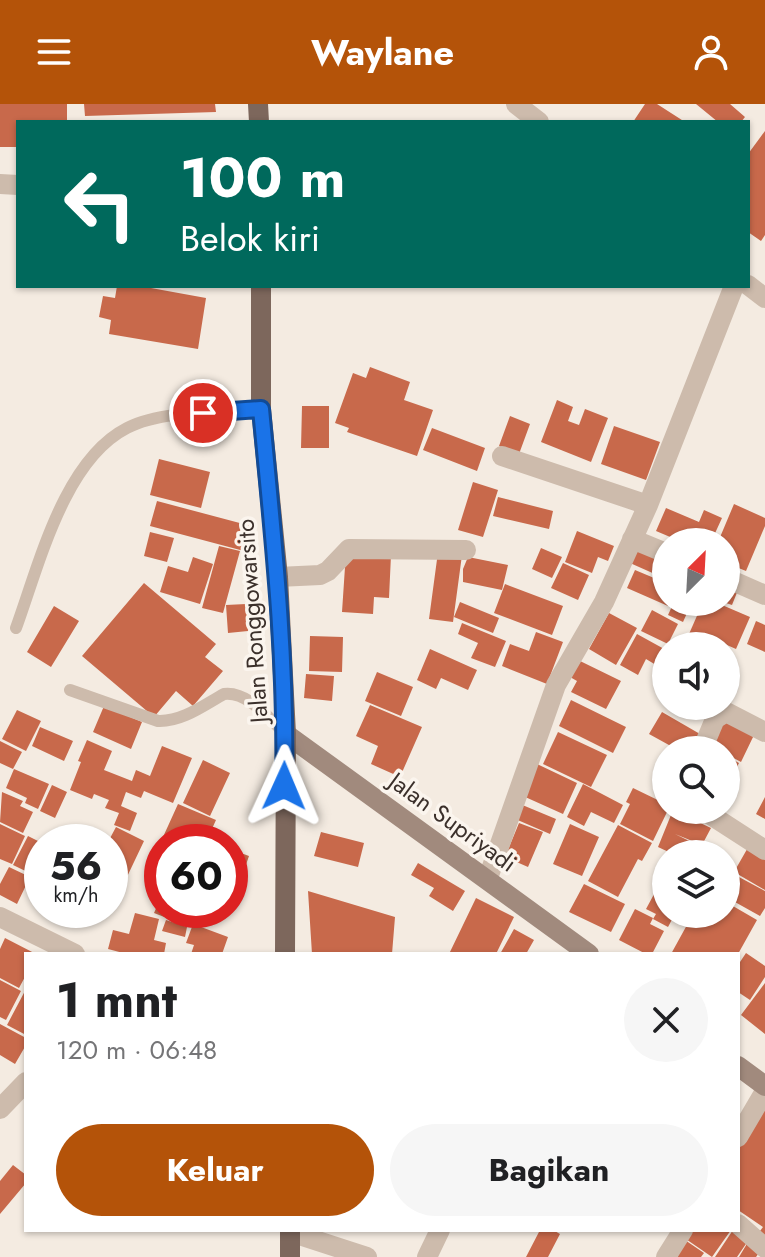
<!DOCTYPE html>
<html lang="id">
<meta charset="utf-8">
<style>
body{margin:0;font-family:Jost,sans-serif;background:#f6f6f6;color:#202124;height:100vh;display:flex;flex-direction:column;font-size:30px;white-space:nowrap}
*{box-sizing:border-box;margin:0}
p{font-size:26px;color:#757577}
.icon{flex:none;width:44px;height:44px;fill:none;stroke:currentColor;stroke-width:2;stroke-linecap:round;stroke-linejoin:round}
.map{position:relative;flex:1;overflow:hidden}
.panel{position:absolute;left:24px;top:848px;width:716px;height:280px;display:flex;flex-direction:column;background:#fff;border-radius:0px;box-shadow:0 2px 6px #0004}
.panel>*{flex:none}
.guide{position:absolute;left:16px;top:16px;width:734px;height:168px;border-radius:0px;box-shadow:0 2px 6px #0004;background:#00695c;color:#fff;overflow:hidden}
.needle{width:52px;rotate:24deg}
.controls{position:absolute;left:652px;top:424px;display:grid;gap:16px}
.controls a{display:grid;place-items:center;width:88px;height:88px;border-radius:50%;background:#fff;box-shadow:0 2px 6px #0004;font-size:40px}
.speed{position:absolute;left:24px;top:720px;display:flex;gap:16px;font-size:40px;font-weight:700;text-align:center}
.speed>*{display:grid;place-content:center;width:104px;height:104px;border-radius:50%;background:#fff;box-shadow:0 2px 6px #0004;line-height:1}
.speed small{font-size:20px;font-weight:400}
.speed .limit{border:12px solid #d22;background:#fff;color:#111}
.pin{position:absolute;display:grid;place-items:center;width:68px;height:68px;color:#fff;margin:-34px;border:4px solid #fff;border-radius:50%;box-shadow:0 2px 8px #0007}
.me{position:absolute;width:88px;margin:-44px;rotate:1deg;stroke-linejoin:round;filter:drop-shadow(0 0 6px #0008)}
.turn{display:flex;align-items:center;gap:28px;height:168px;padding:0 32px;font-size:36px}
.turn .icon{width:104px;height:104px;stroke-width:2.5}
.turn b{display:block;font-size:56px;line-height:68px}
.round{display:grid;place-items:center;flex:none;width:84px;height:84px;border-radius:42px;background:#f6f6f6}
.headline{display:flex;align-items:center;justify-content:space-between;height:136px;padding:0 32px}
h1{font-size:48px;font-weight:700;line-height:60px}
.cta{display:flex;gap:16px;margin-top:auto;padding:16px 32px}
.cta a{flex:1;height:92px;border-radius:48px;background:#b45309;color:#fff;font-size:32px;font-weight:700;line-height:92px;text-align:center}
.cta a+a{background:#f6f6f6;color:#202124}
header{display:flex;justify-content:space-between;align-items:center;height:104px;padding:0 32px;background:#b45309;color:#fff;font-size:36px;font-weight:700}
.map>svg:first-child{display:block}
.building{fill:#c8694b}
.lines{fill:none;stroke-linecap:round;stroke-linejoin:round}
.lane{stroke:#cdbbac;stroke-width:12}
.street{stroke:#cdbbac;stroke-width:20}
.secondary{stroke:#a18a7d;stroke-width:20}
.primary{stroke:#7d675c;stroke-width:20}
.route-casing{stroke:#114b97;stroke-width:20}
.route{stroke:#1a73e8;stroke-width:14}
.labels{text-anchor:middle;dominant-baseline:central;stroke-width:7;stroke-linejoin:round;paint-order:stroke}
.street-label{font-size:24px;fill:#3b302b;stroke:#fbf5ee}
</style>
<header><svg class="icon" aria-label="menu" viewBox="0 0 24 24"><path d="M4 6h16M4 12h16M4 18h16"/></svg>Waylane<svg class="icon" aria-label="person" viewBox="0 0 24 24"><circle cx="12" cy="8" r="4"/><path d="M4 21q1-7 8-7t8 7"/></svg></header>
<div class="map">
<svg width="765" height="1153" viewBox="0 0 765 1153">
<rect width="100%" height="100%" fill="#f4ebe1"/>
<path class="building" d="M0 0H67V18H18V43H0Z
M84 0H215L216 8 85 12Z
M645 0H657L685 18H633Z
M696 0H730L745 13 741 18H718Z
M765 27V131L761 137 748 128V50Z
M117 182H140L206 194 198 245 109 230 111 216 99 213 103 192 115 194Z
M370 263 410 278 404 296 433 306 417 352 347 328 349 324 335 319 353 269 366 274Z
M557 296 573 303 568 317 579 321 585 305 608 314 591 358 541 338Z
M302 302H329V344H301Z
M510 312 530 320 519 350 499 342Z
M614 322 660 338 646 376 601 360Z
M432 324 485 344 477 367 423 346Z
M159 355 210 368 201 404 150 391Z
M473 378 498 386 483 433 458 426Z
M498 393 553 407 549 425 493 412Z
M157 397 251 422 244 447 150 422Z
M734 400 765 414V422L746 467 726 459V438H718Z
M666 404 699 418 704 406 722 414 711 438H682L656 427Z
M577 427 614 442 608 457 598 453 592 469 565 458Z
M150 428 174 434 167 458 144 452Z
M219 442 240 447 223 509 202 504Z
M541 444 562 453 552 474 532 465Z
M636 444 666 450V475L630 459Z
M346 448 391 451 389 494 374 493 373 510 342 508Z
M438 448 462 451 453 518 429 515Z
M193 453 213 460 200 500 160 488 168 462 188 468Z
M468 453 508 461 502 486 463 478V465Z
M563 459 589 471 578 496 551 484Z
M635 466 666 479V498H670L668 502 627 484Z
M726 475 740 481 732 501 726 499Z
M144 479 216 540 205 553 223 567 193 602 176 587 154 613 82 552Z
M505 480 563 502 552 531 494 509Z
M460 498 499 514 493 529 454 513Z
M674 498H692L683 518 668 511Z
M703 498H715L750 513 736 545 711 534 709 539 689 530Z
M246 500 248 527 228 529 226 501Z
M54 502 79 517 51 563 27 548Z
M652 506 678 520 668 540 641 527Z
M609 509 637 524 616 561 589 545Z
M756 517 765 521V548L747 540Z
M462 519 506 537 495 563 471 554 478 539 458 530Z
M536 528 563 538 547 580 502 562 510 540 529 547Z
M637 530 666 546V567L646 555 638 571 620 561Z
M310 532 343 533 342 568 309 567Z
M430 545 477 566 468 586 441 574 436 585 417 576Z
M578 556 621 577 606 605 571 588 577 577 570 573Z
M377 568 413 583 401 612 365 597Z
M306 570 334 572 332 597 304 594Z
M571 596 626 623 613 649 559 622Z
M370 601 422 623 400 673 371 660 378 642 356 632Z
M104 602 142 618 131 645 93 628Z
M17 606 41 617 26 647 2 635Z
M662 608 700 630 691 646H678L649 630Z
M722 614 754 631 741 658 726 650V646H718L708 641Z
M40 623 73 637 64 657 32 642Z
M558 628 607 651 591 683 543 660Z
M87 636 112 647 104 666 132 677 136 666 150 672 162 642 192 654 173 699 144 687 141 694 126 688 121 702 137 709 130 727 114 721 119 709 105 704 109 696 94 690 92 695 70 686 81 658 78 657Z
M0 637 22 648 13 665 0 659Z
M726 652 739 659 726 684Z
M203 656 230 669 210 712 183 699Z
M537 660 577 679 563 710 523 692Z
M14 665 49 680 38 705 25 699 27 694 6 684Z
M583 680 623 701 614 719 591 708 584 722 567 713Z
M52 681 67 688 55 714 40 707Z
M633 684 666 700V706H668L653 737 620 720 630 700 626 698Z
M2 688 23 697 20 702 33 708 23 729 0 718Z
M765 693V715L756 710Z
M178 700 216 716 206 738H162V746L158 744Z
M520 700 556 715 550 730 513 714Z
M673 706 711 724 702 741 675 730 710 747 708 750H673L658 743Z
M519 719 543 728 528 763 505 753Z
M0 720 25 732 12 760 0 755Z
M570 720 599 733 582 772 553 760Z
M618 721 652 739 642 757 638 755 618 793 588 777Z
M116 723 144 737 125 777 110 769 108 738Z
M321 728 364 739 358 763 314 752Z
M28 732 42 739V775L13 761Z
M750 740 765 748V786L734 768Z
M230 745 249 752 239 781 230 777Z
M418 759 465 787 453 807 429 792 434 784 411 771Z
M9 763 30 773 17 800 0 791V780Z
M726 766 765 787V804L760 812 726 793Z
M666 768V810H675L668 823 653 815 656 810 646 805Z
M110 771 124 778 116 796 110 793Z
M584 780 625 800 611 828 569 808Z
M308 787 395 813 392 850H312Z
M162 791V806H176L172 816 154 809Z
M476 794 514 813 496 850H449Z
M726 798 757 816 738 850H671L693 810 717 812 726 810Z
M635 805 653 814 650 820 664 827 652 850H646L619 836Z
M135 809 159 815 154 836 166 839 164 850H127L108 845 113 826 129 830Z
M166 816 187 823 185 833 162 827Z
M193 820 228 833 222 850H191L194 841 186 839Z
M514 825 534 836 526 850H500Z
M5 834 36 850H26V871L19 884 0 874V845Z
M746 849 765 862V873L750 896 738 888V861Z
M0 876 21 887 6 916 0 913Z
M765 879V930L741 911Z
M26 885V931L7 921Z
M0 920 26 934V941L15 960 0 951Z
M765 1004V1137L757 1131 763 1123 738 1106V1039Z
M13 1061 26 1071V1079L0 1110V1077Z
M540 1126H553L560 1130 548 1153H526Z
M684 1126H731L712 1153 680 1131Z
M733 1126 750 1134 737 1153H715Z
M682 1134 704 1149 701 1153H669Z
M748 1138 761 1146 756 1153H739Z"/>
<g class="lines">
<path class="lane" d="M16 524C39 461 64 356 127 324 161 306 223 308 261 305
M70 586 158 617C182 618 204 601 224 590 248 587 269 615 286 630"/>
<path class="street" d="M516 0 539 18
M0 80 18 81
M748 181 765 194
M502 352 648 401
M632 435 666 449
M278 473 320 471 328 467 349 445 466 446
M726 474 765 491
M702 646 715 615 726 608 765 628
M703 706 765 746
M488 774 556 581 604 498 648 401 734 182
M0 813 75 850
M0 1005 26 978
M738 1033 765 987
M738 1120 765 1144
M290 1128 367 1153
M427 1153 440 1126
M666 1153 683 1126"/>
<path class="secondary" d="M286 630 589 850
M738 962 765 982"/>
<path class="primary" d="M258 0 259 18
M261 182V305L278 473 286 630 285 850
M290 1153V1126"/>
</g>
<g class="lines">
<g class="route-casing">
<path id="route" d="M203 309 261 305C273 430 287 556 284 682"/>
</g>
<use href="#route" class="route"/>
</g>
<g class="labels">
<g class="street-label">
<text transform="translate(252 517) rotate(-94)">Jalan Ronggowarsito</text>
<text transform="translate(453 718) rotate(36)">Jalan Supriyadi</text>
</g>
</g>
</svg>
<div class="controls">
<a><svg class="needle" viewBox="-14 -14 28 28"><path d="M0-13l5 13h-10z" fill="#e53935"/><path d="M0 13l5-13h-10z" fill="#757577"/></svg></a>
<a><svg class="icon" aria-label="sound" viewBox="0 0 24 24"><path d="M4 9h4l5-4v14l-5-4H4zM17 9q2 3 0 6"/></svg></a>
<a><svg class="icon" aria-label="search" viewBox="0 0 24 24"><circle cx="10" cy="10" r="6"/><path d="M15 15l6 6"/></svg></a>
<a><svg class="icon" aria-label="layers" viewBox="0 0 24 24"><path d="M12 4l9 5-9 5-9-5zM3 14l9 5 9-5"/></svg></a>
</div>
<div class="speed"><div>56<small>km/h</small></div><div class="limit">60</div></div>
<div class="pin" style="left:203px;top:309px;background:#d93025"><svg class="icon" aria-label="arrive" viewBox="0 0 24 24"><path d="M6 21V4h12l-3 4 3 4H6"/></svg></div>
<svg class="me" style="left:284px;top:682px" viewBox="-20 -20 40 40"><path d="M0-17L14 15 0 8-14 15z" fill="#1a73e8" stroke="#fff" stroke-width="4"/></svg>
<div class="guide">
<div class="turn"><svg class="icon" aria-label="left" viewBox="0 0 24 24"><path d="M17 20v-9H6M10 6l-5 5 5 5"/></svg><div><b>100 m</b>Belok kiri</div></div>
</div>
<section class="panel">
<div class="headline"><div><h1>1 mnt</h1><p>120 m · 06:48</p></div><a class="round"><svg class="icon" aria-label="close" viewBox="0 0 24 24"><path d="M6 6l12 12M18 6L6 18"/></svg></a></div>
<div class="cta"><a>Keluar</a><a>Bagikan</a></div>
</section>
</div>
